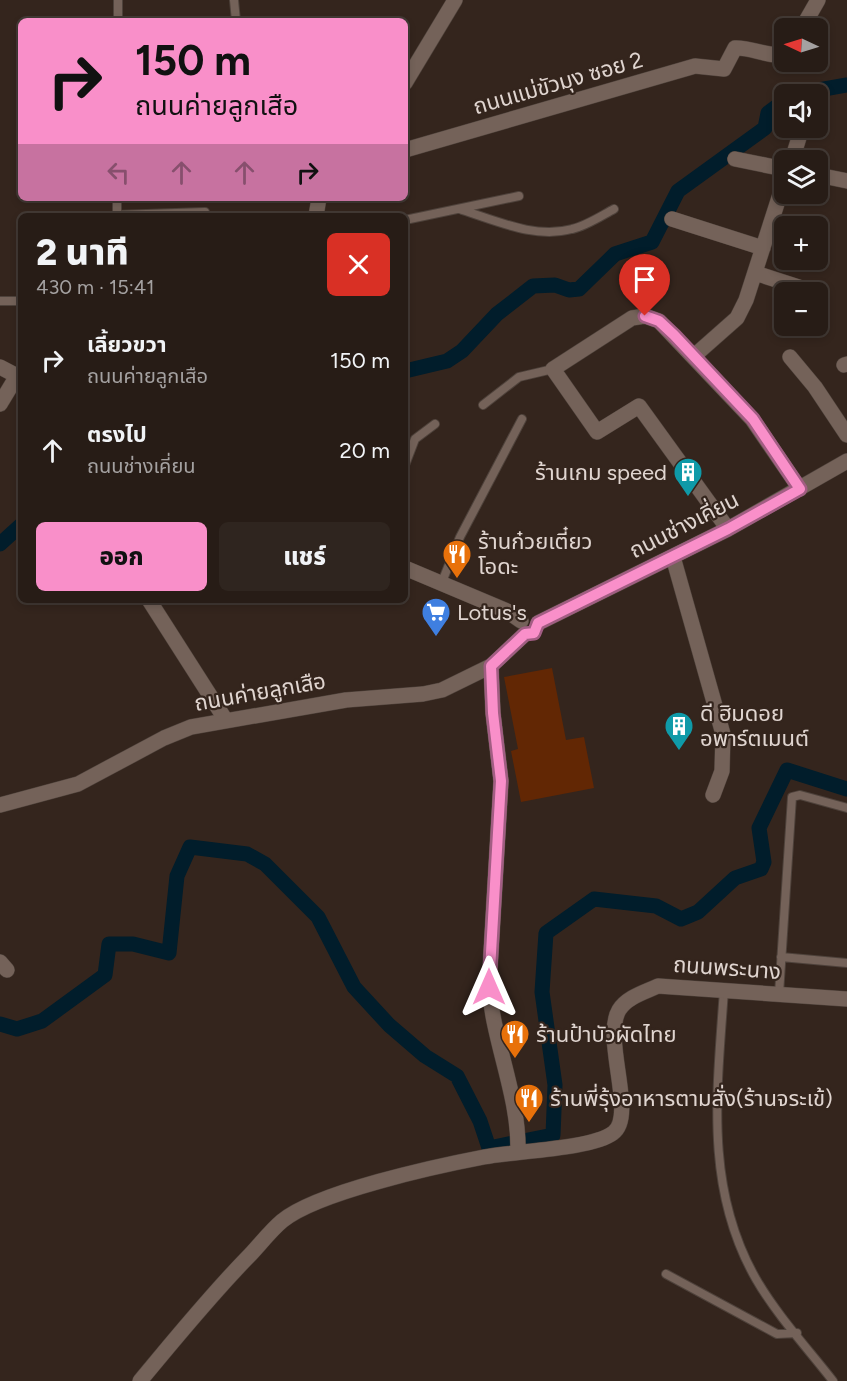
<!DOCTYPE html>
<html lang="th">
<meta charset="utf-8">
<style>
body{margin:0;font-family:Figtree,"Noto Sans Thai",sans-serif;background:#2f251f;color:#f1f3f6;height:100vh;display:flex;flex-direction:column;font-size:22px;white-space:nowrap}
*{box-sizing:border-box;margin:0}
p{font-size:20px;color:#a4a1a1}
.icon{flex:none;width:33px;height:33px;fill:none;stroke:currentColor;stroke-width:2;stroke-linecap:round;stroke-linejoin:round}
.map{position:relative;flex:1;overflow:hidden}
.drawer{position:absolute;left:18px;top:213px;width:390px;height:390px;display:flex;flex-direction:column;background:#271c16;border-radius:9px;box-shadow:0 3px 9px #0003,0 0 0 2px #433a35}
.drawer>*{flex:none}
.top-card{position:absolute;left:18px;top:18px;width:390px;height:183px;border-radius:9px;box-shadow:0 3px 9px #0003,0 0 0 2px #433a35;background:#f98fc9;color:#111;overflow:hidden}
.needle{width:39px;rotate:274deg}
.controls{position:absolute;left:774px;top:18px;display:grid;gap:12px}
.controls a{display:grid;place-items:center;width:54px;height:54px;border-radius:9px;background:#271c16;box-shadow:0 3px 9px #0003,0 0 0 2px #433a35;font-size:30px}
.pin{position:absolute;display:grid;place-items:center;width:51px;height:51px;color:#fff;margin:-62px -26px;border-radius:50% 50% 50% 0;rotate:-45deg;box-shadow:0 0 6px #0007}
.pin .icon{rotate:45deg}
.me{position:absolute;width:66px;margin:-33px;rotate:0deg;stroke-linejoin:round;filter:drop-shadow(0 0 4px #0008)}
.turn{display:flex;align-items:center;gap:21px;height:126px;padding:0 18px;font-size:27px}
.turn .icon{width:78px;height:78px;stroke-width:2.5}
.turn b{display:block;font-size:42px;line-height:51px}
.lanes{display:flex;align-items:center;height:57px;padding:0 18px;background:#0003;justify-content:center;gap:30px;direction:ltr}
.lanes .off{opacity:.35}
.round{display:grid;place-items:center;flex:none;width:63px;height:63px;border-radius:9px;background:#2f251f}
.overview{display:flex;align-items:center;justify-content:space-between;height:102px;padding:0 18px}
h1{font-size:36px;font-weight:800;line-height:45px}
.action{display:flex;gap:12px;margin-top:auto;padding:12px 18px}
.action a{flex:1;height:69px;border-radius:9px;background:#f98fc9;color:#111;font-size:24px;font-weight:800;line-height:69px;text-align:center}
.action a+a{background:#2f251f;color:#f1f3f6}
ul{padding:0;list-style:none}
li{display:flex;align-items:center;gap:18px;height:90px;padding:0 18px}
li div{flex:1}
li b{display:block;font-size:22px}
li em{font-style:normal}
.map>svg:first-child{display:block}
.park{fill:#622704}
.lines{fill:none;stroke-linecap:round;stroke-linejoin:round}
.canal{stroke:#011d2b;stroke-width:15}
.service-casing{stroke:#4e423b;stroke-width:10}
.minor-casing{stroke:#4e423b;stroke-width:16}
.service{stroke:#746259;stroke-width:8}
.minor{stroke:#746259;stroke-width:15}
.route-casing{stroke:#a25d83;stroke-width:15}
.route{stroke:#f98fc9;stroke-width:10}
.labels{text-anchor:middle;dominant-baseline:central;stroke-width:4.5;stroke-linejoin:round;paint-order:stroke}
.street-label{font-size:22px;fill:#e0d5d0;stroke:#34251d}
.poi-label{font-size:22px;fill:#e0d5d0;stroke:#34251d;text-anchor:start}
</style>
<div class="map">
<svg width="847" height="1381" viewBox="0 0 847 1381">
<rect width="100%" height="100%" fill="#34251d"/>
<path class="park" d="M552 668 566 740 584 737 594 788 521 802 511 751 518 749 504 677Z"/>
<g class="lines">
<path class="canal" d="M796 94 847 85
M405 371 447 361 462 351 497 314 533 286 555 285 569 290 579 289 615 254 652 242 678 191 765 128 768 113 784 101
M0 544 21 525
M0 1024 17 1029 42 1021 105 975 109 944H133L169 953 177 876 190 847 247 854 265 864 318 917 354 987 389 1025 425 1056 457 1076 480 1121 489 1148 553 1135 555 1085 542 992 546 933 594 899 656 906 681 919 698 912 735 878 761 869 764 862 759 828 787 770 847 789"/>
<g class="service-casing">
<path id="service" d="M234 0 236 21
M118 21V0
M462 210C497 221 535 239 572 229 586 226 601 216 614 209
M117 215 205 212
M117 216V198
M405 220 519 196
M0 301H21
M483 405 519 377 553 369
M405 465 415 439 435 424
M442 582 460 537 522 419
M781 957 847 963
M724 990C717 1091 704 1188 756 1279 776 1314 808 1349 833 1381
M779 994 792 797 800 795 847 808
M666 1274 777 1334 797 1333"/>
</g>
<g class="minor-casing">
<path id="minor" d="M802 28 818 0
M405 83 455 0
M405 150 695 66 724 69 735 48C752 47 769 58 784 54
M735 159 784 169
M792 160 802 128
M818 175 847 181
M316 216 319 198
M672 219 763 248
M755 273 814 292
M694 356 737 318 746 300 784 182
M790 357 815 387 847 435
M844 365 847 364
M0 367 21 378
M0 404 17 376
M728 529 639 406 597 432 553 369 632 318 645 316 659 321 752 419 800 489
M673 557 723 734 722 771 713 795
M405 568 507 611 521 621
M149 600 225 719
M538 623 728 529 847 461
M491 666 493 713 501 781 489 986C493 1042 519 1095 518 1151
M0 805 78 784 164 738 191 727 346 700 423 694 442 690 491 666 525 634
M0 962 7 970
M140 1381C175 1339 209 1297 247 1258 259 1246 269 1232 282 1221 317 1192 437 1166 484 1157 515 1151 592 1149 613 1133 637 1116 602 1039 619 1010 627 997 645 992 658 986L847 999"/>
</g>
<use href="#service" class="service"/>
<use href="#minor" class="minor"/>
</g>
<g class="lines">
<g class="route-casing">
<path id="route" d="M489 987 501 781 493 713 491 666 525 634 534 633 538 623 728 529 800 489 753 419 674 335 659 321 645 316"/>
</g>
<use href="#route" class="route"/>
</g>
<defs>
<g id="building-pin" transform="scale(1.5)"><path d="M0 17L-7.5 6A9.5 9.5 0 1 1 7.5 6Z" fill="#0f9aa8" stroke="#34251d"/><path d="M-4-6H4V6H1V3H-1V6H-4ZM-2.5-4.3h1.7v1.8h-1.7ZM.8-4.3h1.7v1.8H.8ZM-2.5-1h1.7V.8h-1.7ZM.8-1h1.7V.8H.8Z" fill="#fff"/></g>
<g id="restaurant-pin" transform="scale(1.5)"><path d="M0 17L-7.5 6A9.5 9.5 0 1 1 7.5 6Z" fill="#e8710a" stroke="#34251d"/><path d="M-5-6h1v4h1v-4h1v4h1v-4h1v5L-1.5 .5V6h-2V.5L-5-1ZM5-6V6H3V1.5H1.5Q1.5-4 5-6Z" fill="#fff"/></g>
<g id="supermarket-pin" transform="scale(1.5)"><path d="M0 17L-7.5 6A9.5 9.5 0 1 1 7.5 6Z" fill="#3f7fe0" stroke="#34251d"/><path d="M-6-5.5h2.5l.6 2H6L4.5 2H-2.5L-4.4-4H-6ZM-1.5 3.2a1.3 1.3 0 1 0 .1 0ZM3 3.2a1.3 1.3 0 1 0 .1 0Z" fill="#fff"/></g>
</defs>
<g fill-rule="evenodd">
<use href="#building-pin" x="688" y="472"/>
<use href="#restaurant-pin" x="457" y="554"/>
<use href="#supermarket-pin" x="436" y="612"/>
<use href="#building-pin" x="679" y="726"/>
<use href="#restaurant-pin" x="515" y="1034"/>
<use href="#restaurant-pin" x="529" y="1098"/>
</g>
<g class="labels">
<g class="street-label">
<text transform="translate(558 83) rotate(-16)">ถนนแม่ขัวมุง ซอย 2</text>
<text transform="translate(684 525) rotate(-27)">ถนนช่างเคี่ยน</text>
<text transform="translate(260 692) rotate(-10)">ถนนค่ายลูกเสือ</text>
<text transform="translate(727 968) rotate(4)">ถนนพระนาง</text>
</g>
<g class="poi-label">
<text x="667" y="472" text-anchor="end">ร้านเกม speed</text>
<text x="478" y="541">ร้านก๋วยเตี๋ยว<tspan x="478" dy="25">โอดะ</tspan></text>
<text x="457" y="612">Lotus's</text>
<text x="700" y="713">ดี ฮิมดอย<tspan x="700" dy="25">อพาร์ตเมนต์</tspan></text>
<text x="536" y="1034">ร้านป้าบัวผัดไทย</text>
<text x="550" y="1098">ร้านพี่รุ้งอาหารตามสั่ง(ร้านจระเข้)</text>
</g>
</g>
</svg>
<div class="controls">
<a><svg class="needle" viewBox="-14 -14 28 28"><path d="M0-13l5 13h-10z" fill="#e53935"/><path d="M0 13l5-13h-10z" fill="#a4a1a1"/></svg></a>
<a><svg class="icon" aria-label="sound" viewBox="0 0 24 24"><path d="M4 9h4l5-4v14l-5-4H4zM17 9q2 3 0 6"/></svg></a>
<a><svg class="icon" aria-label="layers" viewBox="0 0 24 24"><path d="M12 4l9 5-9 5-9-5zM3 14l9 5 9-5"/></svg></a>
<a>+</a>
<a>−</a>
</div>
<div class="pin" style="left:645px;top:316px;background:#d93025"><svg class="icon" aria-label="arrive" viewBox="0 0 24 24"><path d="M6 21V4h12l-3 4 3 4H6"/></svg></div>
<svg class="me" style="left:489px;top:987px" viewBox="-20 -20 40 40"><path d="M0-17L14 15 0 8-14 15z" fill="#f98fc9" stroke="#fff" stroke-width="4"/></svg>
<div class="top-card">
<div class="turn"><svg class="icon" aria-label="right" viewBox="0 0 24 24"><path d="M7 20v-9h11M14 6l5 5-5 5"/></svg><div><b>150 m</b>ถนนค่ายลูกเสือ</div></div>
<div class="lanes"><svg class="icon off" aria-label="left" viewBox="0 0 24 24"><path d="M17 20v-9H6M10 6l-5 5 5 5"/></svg><svg class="icon off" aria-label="ahead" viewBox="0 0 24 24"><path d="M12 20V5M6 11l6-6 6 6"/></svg><svg class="icon off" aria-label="ahead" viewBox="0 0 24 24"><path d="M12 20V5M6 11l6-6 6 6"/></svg><svg class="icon" aria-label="right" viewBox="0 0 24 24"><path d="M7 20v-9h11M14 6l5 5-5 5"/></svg></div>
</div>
<section class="drawer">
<div class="overview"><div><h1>2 นาที</h1><p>430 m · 15:41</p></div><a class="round" style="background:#d93025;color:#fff"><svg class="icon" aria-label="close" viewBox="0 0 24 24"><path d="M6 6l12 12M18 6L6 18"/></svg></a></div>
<ul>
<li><svg class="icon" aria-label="right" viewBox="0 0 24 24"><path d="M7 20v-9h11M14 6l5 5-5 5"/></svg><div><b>เลี้ยวขวา</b><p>ถนนค่ายลูกเสือ</p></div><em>150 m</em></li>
<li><svg class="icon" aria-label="ahead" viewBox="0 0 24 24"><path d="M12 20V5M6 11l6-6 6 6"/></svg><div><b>ตรงไป</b><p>ถนนช่างเคี่ยน</p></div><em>20 m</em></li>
</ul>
<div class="action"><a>ออก</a><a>แชร์</a></div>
</section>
</div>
